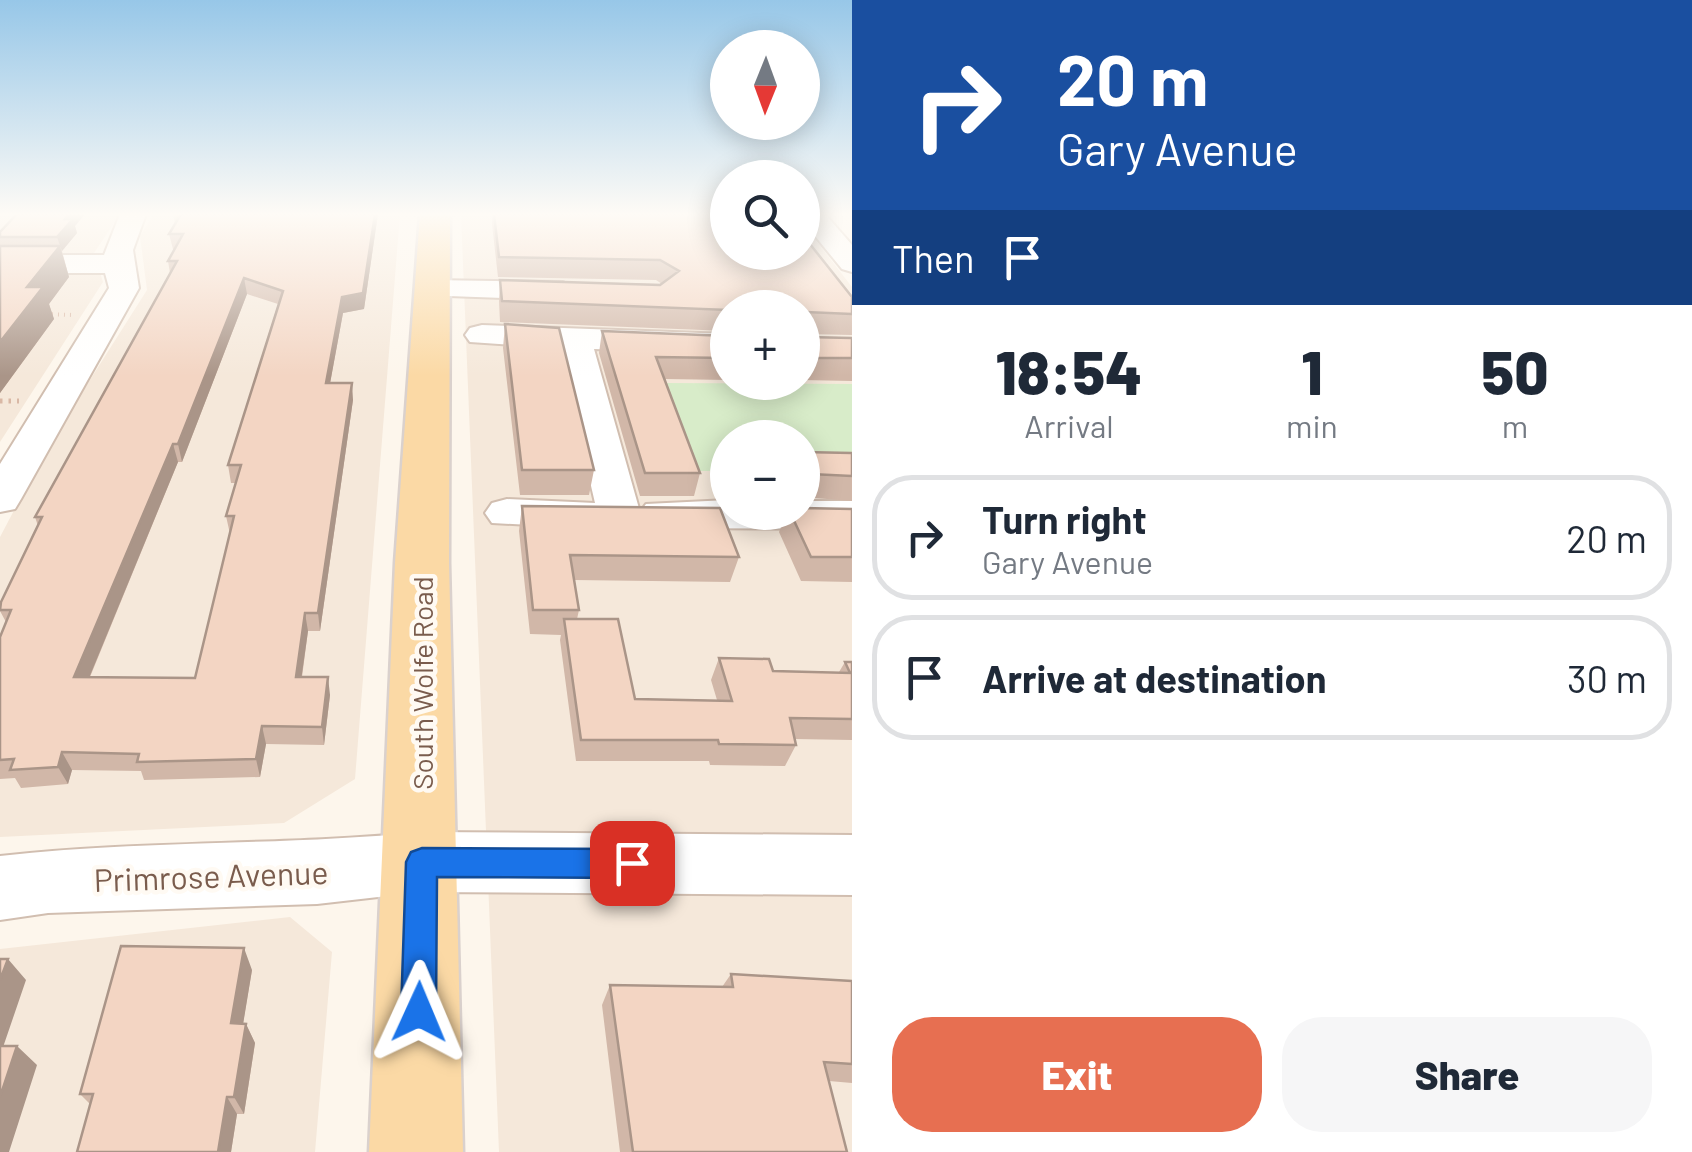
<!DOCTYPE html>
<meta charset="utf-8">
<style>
body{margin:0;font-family:Barlow,sans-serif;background:#f6f6f7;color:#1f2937;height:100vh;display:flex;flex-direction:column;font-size:38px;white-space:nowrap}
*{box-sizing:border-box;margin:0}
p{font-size:32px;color:#747a83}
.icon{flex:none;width:55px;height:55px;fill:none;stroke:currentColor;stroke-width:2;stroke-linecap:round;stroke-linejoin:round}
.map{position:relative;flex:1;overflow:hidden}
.details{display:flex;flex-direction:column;background:#fff;width:840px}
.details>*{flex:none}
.banner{background:#1a4fa0;color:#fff;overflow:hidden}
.needle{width:65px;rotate:181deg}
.buttons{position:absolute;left:710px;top:30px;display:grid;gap:20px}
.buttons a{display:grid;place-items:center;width:110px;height:110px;border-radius:50%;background:#fff;box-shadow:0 5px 25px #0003;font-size:50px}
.pin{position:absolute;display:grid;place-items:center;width:85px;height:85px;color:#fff;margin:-42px;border-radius:20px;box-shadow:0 5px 15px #0006}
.me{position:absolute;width:110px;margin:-55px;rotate:1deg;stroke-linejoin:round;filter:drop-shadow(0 0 8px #0008)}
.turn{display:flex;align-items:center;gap:35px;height:210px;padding:0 40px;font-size:45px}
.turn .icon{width:130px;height:130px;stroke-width:2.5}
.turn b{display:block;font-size:70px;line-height:85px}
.then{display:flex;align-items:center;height:95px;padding:0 40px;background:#0003;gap:20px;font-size:38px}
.eta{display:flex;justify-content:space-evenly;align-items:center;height:170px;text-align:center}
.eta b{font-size:60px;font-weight:800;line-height:70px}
.cta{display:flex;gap:20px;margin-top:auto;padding:20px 40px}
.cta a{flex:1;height:115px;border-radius:40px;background:#e76f51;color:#fff;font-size:40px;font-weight:800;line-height:115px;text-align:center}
.cta a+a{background:#f6f6f7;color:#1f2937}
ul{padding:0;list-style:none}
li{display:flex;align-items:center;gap:30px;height:125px;margin:0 20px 15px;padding:0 20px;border:5px solid #e0e1e3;border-radius:40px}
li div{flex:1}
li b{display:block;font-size:38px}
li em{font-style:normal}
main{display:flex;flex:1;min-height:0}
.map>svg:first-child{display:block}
.residential{fill:#f5e8da;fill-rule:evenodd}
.green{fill:#d8ecc9}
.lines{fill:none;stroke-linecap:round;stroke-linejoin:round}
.minor-casing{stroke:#d1beb0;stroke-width:4}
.major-casing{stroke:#dad1cd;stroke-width:5}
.path-far1{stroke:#d9b8a5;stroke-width:4;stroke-dasharray:1 5;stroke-linecap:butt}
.path{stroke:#d9b8a5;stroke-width:5;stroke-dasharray:2.5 6;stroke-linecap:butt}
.minor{fill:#fff;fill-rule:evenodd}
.major{fill:#fbd9a5;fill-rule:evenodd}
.wall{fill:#d1b7a8;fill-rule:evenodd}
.shaded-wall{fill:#aa9588}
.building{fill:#f3d5c3;stroke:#aa9588;stroke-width:2.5;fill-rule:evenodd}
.route{fill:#1a73e8;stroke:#114b97;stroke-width:2.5}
.labels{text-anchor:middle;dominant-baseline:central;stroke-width:9;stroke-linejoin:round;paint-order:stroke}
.street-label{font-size:28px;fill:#7a5c4d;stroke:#fffaf3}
.near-street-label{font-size:32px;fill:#7a5c4d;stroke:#fffaf3}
</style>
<main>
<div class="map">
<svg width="852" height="1152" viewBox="0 0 852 1152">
<rect width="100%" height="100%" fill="#fdf6ec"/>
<path class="residential" d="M0 214H120L94 253 103 282 0 442Z
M154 214H400L355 779 284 823 0 837V537L48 446 147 290 140 236Z
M461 214H727L728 252H802L803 224 852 287V1152H499ZM728 308H802V382H728ZM728 438H802V512H728Z
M290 917 332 952 315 1152H0V949Z"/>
<path class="green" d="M661 383 852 384V472H803L802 438H728L727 471H693Z"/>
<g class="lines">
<g class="minor-casing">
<path id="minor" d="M120 214H146L133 250 139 288 21 499 15 509 0 512V464L109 288 105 273H0V255H104Z
M802 214H825L852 245V272L842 269 802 220Z
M432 280 563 282 578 291 563 300 421 295 417 289Z
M482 325 728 334V354L594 349 640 512 646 504 728 500V512H802V501H852V529L661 528 646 524 640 515 634 524 619 528 602 521 584 528 492 523 485 513 492 503 507 499 595 503 559 348 470 342 465 335 470 328Z
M422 832 852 835V895L422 892 317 904 48 913 0 920V856C140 840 282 846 422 832Z"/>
</g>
<g class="major-casing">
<path id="major" d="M420 214H450L449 563 463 1152H369L395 563Z"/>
</g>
<path class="path-far1" d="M46 314 74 315"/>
<path class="path" d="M0 401H19"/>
<use href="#minor" class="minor"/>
<use href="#major" class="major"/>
</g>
<path class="wall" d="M17 214H85L75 226 77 233 62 251 69 277 49 304 54 319 0 393V232Z
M173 214H378L364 309 343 313 330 383 353 400 320 631H308L302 677 330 695 324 745 266 744 260 777 144 780 141 771 72 770 68 784 21 788 15 778 0 779V637L6 622 0 611 1 602 38 526 35 517 170 273 168 261 175 249H173L169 234 175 224ZM247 294 278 304 228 465 231 483H236L226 516 230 534 195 678 90 677 178 462H182Z
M492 214H728L852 297V335L807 334V337L852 338V381L802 380V308H728V331L500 322 499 301 500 280 662 284 656 280 498 277 492 224Z
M505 324 594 470 589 495H520L503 348Z
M602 331 728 336V380L665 379 700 473 694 496H640L599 353Z
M802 452 852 453V501L802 497Z
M522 506 739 557 730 582 574 580 579 610 577 619 635 699 717 700 711 680 719 658 773 671 839 672 845 662H852V740L795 739 796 745 785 766 710 765 709 761H576L560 640 561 635 530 634 519 531Z
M852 509V582L801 581 779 532 787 512Z
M252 970 243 1023 246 1024 255 1043 244 1114H237L231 1152H77L90 1104 80 1094Z
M731 974 852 981V1083L829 1081 847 1152H620L602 1005 610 985 722 987Z"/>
<path class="shaded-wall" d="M69 214H85L75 226 77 233 62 251 57 237 65 219Z
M375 214H378L364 309 343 313 327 400 326 383 342 297Z
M60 246 69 277 49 304 54 319 0 393V342L27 287Z
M244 278 247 294 182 462 178 444Z
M352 383 353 400 320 631 318 613Z
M173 444 178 462 82 695 74 677Z
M305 613 308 631 299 695 296 677Z
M328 677 330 695 324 745 322 727Z
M262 726 266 744 260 777 256 759Z
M62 752 72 770 68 784 58 767Z
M244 948 252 970 240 1043 231 1023Z
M8 959 26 980 0 1056V980Z
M246 1024 255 1043 244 1114 234 1097Z
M17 1046 37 1065 9 1152H0V1097Z
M227 1097 237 1114 231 1152H218Z"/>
<path class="building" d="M17 214H69L65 219H73L57 237H0V232Z
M181 214H375L363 293 342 297 326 383H352L318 613H305L296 677H328L322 727 262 726 256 759 137 762 139 754 62 752 58 767 10 770 14 759 0 760V637L11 610H0L1 602 42 517H35L177 261H168L183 234H169ZM244 278 283 291 228 465H241L226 516H234L195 678 74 677 173 444H178Z
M494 214H728V252H802V234L852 297V314L807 312V337L852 338V358H802V308H728V310L502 301 500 280 660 285 679 271 660 260 499 257Z
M0 246H60L27 287H43L0 342Z
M505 324 559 328 594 470H522Z
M602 331 728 336V358L656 357 700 473H645Z
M802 452 852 453V476L811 474 807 484 802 476Z
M522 506 720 508 739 557 570 555 579 610H533Z
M802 508 852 509V557H811L790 512H802Z
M564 619H618L635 699 732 701 719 658 769 659 773 671 850 673 845 662H852V719L790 718 796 745 719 744 718 740H581Z
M121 946 244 948 231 1023 246 1024 234 1097H227L218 1152H77L93 1094H80Z
M0 959H8L0 980Z
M731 974 852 981V1064L824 1062 847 1152H633L610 985 733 987Z
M0 1046H17L0 1097Z"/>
<linearGradient id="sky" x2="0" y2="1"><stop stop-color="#97c7e8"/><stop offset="0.57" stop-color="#fefbf6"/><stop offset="1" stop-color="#fefbf6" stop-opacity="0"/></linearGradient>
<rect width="852" height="376" fill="url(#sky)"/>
<path class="route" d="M422 848 632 849 643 853 648 863 643 874 632 878 437 877 436 1012 431 1025 419 1030 406 1025 401 1012 406 862 411 852Z"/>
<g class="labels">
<g class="street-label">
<text transform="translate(422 683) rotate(-90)">South Wolfe Road</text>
</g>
<g class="near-street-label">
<text transform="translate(211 875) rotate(-2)">Primrose Avenue</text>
</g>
</g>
</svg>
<div class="buttons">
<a><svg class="needle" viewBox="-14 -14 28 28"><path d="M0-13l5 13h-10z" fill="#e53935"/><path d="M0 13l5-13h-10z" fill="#747a83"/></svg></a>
<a><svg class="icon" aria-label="search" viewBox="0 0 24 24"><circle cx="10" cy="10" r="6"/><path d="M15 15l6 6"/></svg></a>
<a>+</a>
<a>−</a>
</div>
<div class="pin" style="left:632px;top:863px;background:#d93025"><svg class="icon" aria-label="arrive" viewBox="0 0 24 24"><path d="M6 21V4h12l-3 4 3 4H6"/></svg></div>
<svg class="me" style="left:419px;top:1012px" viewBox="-20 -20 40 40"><path d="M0-17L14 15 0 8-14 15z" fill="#1a73e8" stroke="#fff" stroke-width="4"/></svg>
</div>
<section class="details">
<div class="banner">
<div class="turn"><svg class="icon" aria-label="right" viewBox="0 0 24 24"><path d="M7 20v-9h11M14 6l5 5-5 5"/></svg><div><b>20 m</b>Gary Avenue</div></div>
<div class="then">Then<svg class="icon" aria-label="arrive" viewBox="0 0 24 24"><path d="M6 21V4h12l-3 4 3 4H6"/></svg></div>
</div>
<div class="eta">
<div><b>18:54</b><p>Arrival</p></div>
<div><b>1</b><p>min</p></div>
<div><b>50</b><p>m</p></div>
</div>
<ul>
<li><svg class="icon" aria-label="right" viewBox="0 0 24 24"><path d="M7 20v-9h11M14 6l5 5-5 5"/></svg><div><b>Turn right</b><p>Gary Avenue</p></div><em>20 m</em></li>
<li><svg class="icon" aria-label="arrive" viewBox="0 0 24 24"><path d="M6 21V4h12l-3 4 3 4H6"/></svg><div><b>Arrive at destination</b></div><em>30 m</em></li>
</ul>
<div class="cta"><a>Exit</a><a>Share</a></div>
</section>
</main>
